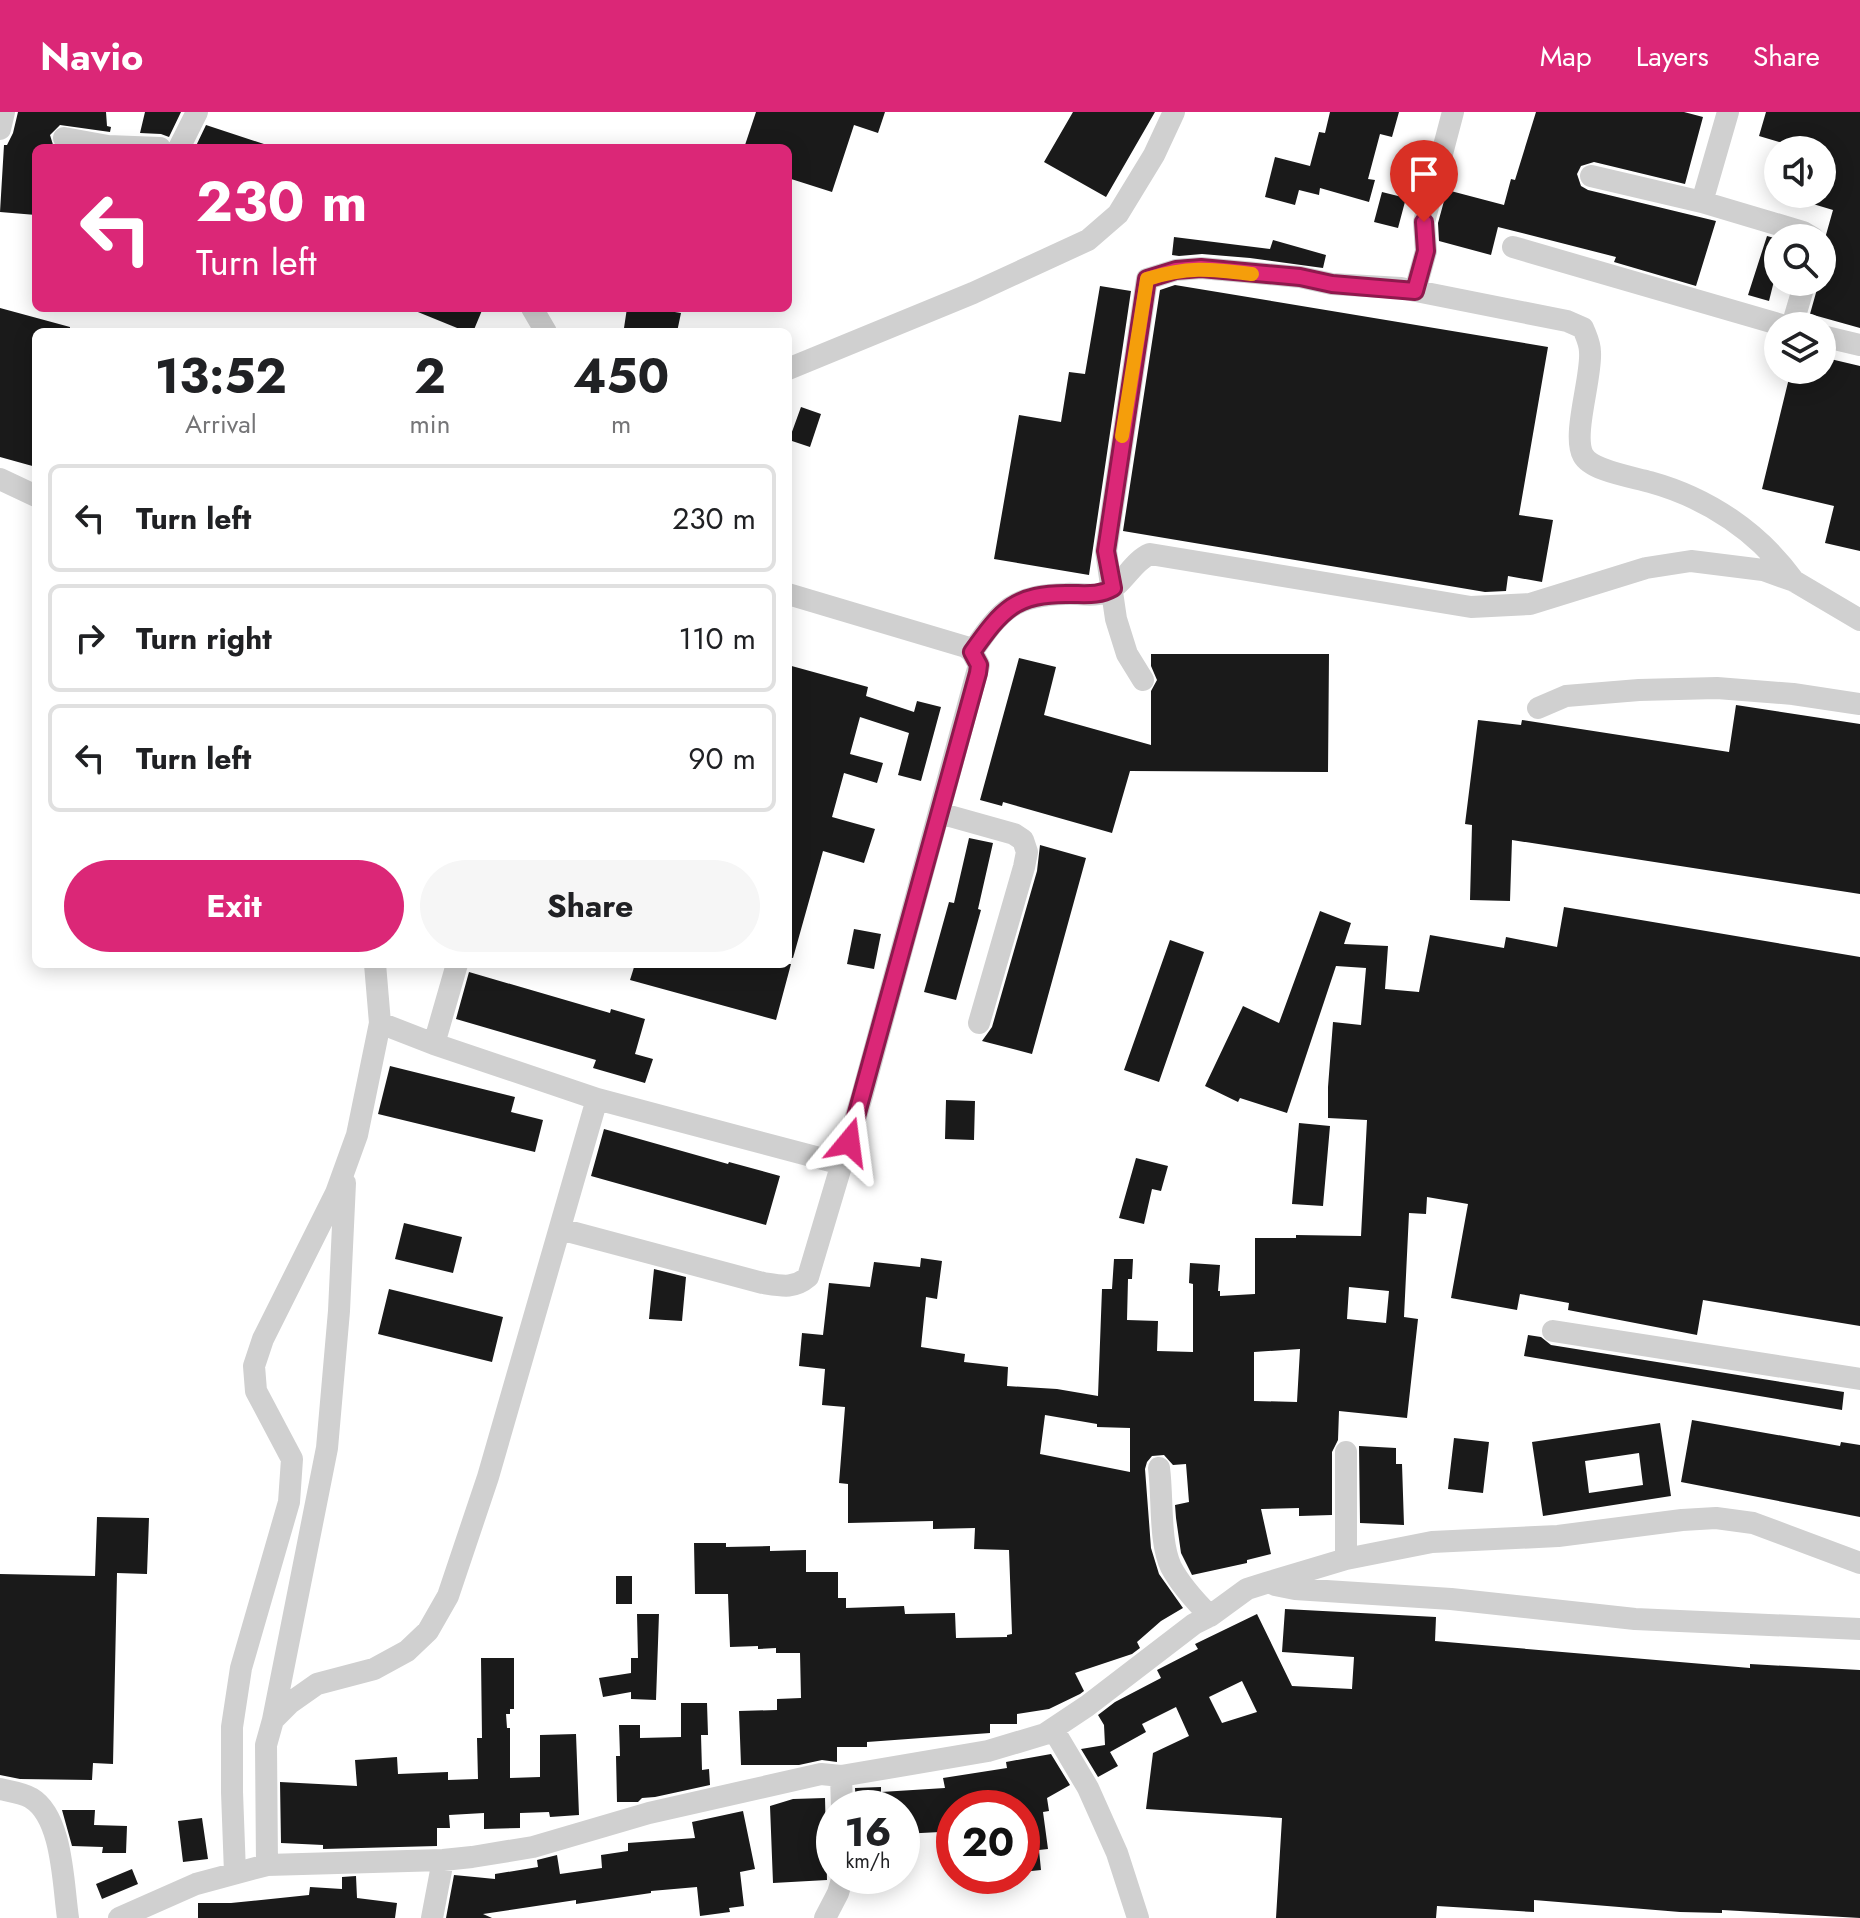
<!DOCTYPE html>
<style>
body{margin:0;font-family:Jost,sans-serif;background:#f6f6f6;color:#202124;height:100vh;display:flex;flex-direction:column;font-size:30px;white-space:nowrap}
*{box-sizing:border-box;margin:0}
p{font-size:26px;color:#757577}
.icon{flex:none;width:44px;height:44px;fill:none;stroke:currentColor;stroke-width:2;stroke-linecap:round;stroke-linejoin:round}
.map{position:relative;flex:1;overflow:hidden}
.drawer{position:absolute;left:32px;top:216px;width:760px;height:640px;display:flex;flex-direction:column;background:#fff;border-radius:12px;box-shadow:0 4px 20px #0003}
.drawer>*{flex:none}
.top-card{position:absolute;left:32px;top:32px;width:760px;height:168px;border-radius:12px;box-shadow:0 4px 20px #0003;background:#db2777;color:#fff;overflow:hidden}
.tools{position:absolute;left:1764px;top:24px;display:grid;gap:16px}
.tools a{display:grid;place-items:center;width:72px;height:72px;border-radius:50%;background:#fff;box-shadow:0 4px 20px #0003;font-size:40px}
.speed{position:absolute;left:816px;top:1678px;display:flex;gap:16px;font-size:40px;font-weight:700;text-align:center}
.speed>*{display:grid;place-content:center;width:104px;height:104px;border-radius:50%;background:#fff;box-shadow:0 4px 20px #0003;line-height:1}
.speed small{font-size:20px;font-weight:400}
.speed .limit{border:12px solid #d22;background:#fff;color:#111}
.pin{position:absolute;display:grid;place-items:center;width:68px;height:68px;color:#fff;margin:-82px -34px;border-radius:50% 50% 50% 0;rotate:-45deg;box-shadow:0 0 8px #0007}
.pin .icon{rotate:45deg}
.me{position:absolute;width:88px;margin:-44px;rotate:16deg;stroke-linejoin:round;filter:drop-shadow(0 0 6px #0008)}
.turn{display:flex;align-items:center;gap:28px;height:168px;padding:0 32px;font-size:36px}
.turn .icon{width:104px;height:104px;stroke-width:2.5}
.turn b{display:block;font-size:56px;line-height:68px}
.eta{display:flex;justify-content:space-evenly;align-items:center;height:136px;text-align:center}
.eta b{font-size:48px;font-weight:700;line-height:56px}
.cta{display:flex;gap:16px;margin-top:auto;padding:16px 32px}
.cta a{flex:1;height:92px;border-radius:48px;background:#db2777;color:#fff;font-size:32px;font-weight:700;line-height:92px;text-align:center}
.cta a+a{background:#f6f6f6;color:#202124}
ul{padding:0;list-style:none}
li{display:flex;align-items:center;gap:24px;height:108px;margin:0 16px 12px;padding:0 16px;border:4px solid #e0e0e0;border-radius:12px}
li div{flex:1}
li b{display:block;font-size:30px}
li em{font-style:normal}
header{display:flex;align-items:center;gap:48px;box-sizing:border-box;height:112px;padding:0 40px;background:#db2777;color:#fff}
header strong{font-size:38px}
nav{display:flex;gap:44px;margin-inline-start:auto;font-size:28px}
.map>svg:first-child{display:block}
.building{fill:#1a1a1a;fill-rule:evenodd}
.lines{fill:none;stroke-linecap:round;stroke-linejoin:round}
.minor{stroke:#d0d0d0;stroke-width:22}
.route-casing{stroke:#8e194d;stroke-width:20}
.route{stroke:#db2777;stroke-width:14}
.slow{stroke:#f59e0b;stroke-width:14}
</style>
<header>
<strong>Navio</strong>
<nav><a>Map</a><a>Layers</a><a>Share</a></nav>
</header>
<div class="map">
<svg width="1860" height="1806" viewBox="0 0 1860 1806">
<rect width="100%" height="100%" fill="#fff"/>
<path class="building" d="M18 0H106L107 14 111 15 110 20 60 13 50 23 54 36H36V103L0 100 4 33H7L13 21Z
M145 0H181L169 25 161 22 140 21Z
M756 0H885L878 21 854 13 832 80 788 66V36H744Z
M1073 0H1155L1106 85 1044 50Z
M1330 0H1399L1392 25 1380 22 1368 67 1375 68 1369 90 1320 76 1319 83 1299 78 1295 93 1265 85 1275 45 1310 54 1319 20 1325 21Z
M1536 0H1684L1703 5 1685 72 1594 50 1581 54 1577 62 1581 74 1588 78 1716 109 1696 174 1614 150 1616 145 1498 115 1491 143 1439 129 1438 111 1447 78 1504 93 1511 67 1515 68Z
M1766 0H1860V216L1810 202 1819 170H1822V137L1833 98 1793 86V82H1822V38H1807L1759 24Z
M206 13 267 33 266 36H195Z
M1382 80 1406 86 1398 116 1374 110Z
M1767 124 1778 127V148L1773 164 1775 165 1769 189 1748 183Z
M1174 125 1270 137 1273 128 1326 143 1323 156 1250 146 1202 142 1179 144 1172 143Z
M1175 173 1548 235 1519 403 1553 408 1542 470 1508 464 1506 479 1485 480 1123 419 1160 178Z
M1100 174 1131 179 1089 463 994 447 1019 303 1061 310 1069 260 1085 262Z
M0 196 70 215V220H36V355L0 345Z
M408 196H483L473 220H467Z
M627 196H650L681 201 677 220H646L624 216Z
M1822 245 1860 254V439L1825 431 1834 394 1762 377 1791 258H1822Z
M801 295 821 302 810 335 789 328Z
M1151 542H1329L1328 660 1130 659 1112 721 1003 690 1002 694 980 688 1019 546 1056 555 1044 603 1151 633V579L1157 568 1151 554Z
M788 553 868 575 866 584 914 600 917 589 941 595 921 669 898 663 909 621 860 605 850 642 883 651 877 671 844 661 832 705 875 717 864 751 823 739 793 846 788 845Z
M1736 593 1860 612V782L1512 728 1510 789 1470 788 1472 713 1465 712 1478 608 1521 613 1522 608 1729 640Z
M969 726 993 731 978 797 981 798 956 888 924 880 949 790 954 791Z
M1040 733 1086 746 1032 942 982 929 992 915 1037 759Z
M1564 795 1860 845V1214L1703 1188 1697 1223 1568 1198 1569 1191 1520 1182 1517 1198 1451 1186 1468 1092 1427 1085 1426 1102 1409 1101 1404 1205 1418 1207 1407 1306 1339 1299 1338 1328 1332 1340V1403L1299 1404V1396L1261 1397 1271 1442 1247 1448V1451L1192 1463 1181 1441 1176 1406 1175 1393 1189 1390 1186 1352 1173 1353 1164 1343 1152 1344 1147 1350 1145 1357 1151 1436 1159 1462 1183 1496 1161 1509 1137 1530 1140 1536 1132 1542 1075 1561 1084 1579 1080 1582 1049 1597 1017 1602V1612H990V1621L867 1630V1635H837V1650L822 1648 799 1653H741L739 1599 777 1598V1587L801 1586 800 1541H776V1536L758 1537V1534L730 1535 728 1482H695L694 1431H726V1435L770 1434V1439L806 1438V1460H838V1486H846V1496L904 1494 905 1502 955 1501 956 1526 1007 1525V1523L1012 1522 1009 1438 974 1437 975 1416 933 1417V1409L848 1411V1372L839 1371 845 1295 822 1293 825 1257 799 1254 802 1221 823 1223 829 1171 870 1175 874 1150 920 1155 921 1146 942 1149 937 1187 926 1185 921 1235 965 1242 964 1250 1008 1255 1007 1274 1057 1277 1098 1284 1102 1177H1112L1114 1147H1133L1132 1167H1128L1127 1208 1158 1209 1157 1239 1193 1240V1172L1189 1171 1190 1151 1220 1153 1218 1179H1220V1184L1255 1182V1126H1296V1123L1361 1124 1367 1008 1328 1006V975L1333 910 1361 913 1366 856 1336 854 1287 1001 1240 986 1238 990 1205 974 1243 894 1279 911 1320 799 1351 811 1344 832 1388 834 1385 877 1419 880 1430 823 1504 836 1506 825 1557 835ZM1349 1175 1389 1179 1386 1211 1347 1207ZM1300 1237 1297 1290 1254 1289V1240ZM1045 1303 1097 1312V1315L1130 1316V1360L1040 1342Z
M854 817 881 822 874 857 847 852Z
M1170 828 1204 840 1159 970 1124 958Z
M635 852H791L776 908 630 868Z
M469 860 610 901 611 897 645 907 635 942 653 947 645 971 593 956 596 948 456 907Z
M390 954 515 985 511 1000 543 1008 535 1040 378 1002Z
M946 988 975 989 974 1028 945 1027Z
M1299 1011 1330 1014 1323 1094 1292 1092Z
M604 1017 728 1052 729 1050 780 1064 766 1113 591 1064Z
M1136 1046 1168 1054 1161 1079 1152 1077 1144 1112 1119 1106Z
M404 1111 462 1125 453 1161 395 1147Z
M654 1157 686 1165 682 1209 649 1207Z
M389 1177 503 1205 492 1250 378 1222Z
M1528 1223 1541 1225 1551 1233 1844 1280 1842 1298 1524 1244Z
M1692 1308 1840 1334 1841 1330 1860 1333V1405L1681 1370Z
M1660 1311 1671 1384 1543 1404 1532 1330ZM1639 1341 1643 1373 1589 1381 1585 1349Z
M1454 1326 1489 1330 1483 1381 1448 1377Z
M1359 1334 1396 1336V1352H1402L1404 1413 1360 1411Z
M97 1405 149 1406 147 1462 117 1461 113 1652 93 1651 92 1668 20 1667 0 1663V1462L95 1464Z
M616 1464H632V1492H616Z
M1285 1497 1436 1505 1435 1529 1750 1556V1552L1860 1558V1806L1722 1798V1801L1680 1800 1534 1788V1800L1437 1794 1436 1806H1276L1282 1706 1146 1697 1153 1641 1189 1624 1176 1595 1142 1612 1146 1620 1110 1640 1118 1654 1098 1665 1081 1637 1105 1633 1104 1613 1098 1603 1115 1590 1161 1566 1157 1558 1198 1537 1195 1532 1257 1502 1292 1574 1352 1577 1354 1545 1282 1540ZM1242 1569 1257 1600 1222 1611 1209 1585Z
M637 1502H659L656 1588 631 1587V1580L603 1585 599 1566 631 1561V1546H638Z
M481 1546H514V1597H510V1602H506L507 1616H510V1666L540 1665V1623L576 1622 579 1703 550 1705 549 1700 520 1701V1716L484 1717V1701L449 1703 450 1716H437V1734L323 1737V1733L281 1731 280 1670 357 1674 355 1648 397 1645 398 1662 448 1660V1668L478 1667 477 1626H482Z
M681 1591H707L708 1623H701L702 1658 709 1657 710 1673 655 1685 642 1686 638 1690H617L616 1644H620L619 1613H640V1626L681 1625Z
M1051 1642 1070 1673 1047 1686 1049 1699 1043 1700 1048 1737 1039 1738 1041 1758 1022 1760V1696H954V1753L944 1754 940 1720 902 1722V1696H856L855 1676 881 1675V1680L945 1676 943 1666 1007 1656 1006 1650Z
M825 1686 827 1768 773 1771 770 1694 793 1687Z
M62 1698H95L94 1713 127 1714 126 1741H102L103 1735 72 1734Z
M743 1699 755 1757 740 1760 744 1794 729 1796 730 1800 700 1804 697 1775 651 1779V1781L576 1792V1788L483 1802 492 1806H446L454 1763 495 1767V1762L538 1755 537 1748 557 1743 560 1762 602 1756 601 1743 628 1739V1731L695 1726 692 1710Z
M202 1706 208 1747 183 1750 178 1709Z
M132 1757 138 1772 102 1787 96 1772Z
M356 1764 357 1786 397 1791 395 1806H198V1791H231L309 1783 310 1775 342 1777V1765Z"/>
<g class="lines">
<path class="minor" d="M1728 0 1702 90 1803 120 1813 126
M0 17 4 0
M64 26 108 34 160 36
M179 36 197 0
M1591 64 1702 90
M1513 135 1785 214
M1415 179 1426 139 1424 110 1453 0
M532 196 546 220
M1792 214 1805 170
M1822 224 1860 233
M788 257 973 181 1088 128 1118 102 1154 43 1174 0
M0 367 36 384
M972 540C1001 498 1013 483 1066 482 1078 481 1093 485 1103 481 1123 475 1131 450 1150 442L1471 495 1530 492 1646 456 1691 449 1763 458 1794 469 1860 508
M1143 568 1127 542 1116 507 1106 439 1147 167 1176 158 1201 156 1300 165 1332 172 1401 176 1567 209 1583 216C1586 224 1590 231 1590 240 1592 265 1572 323 1583 343 1591 359 1633 365 1650 370 1708 386 1759 420 1794 469
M1538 596 1566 584 1639 578 1717 576 1793 582 1860 592
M939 701 1014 722 1023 728 1027 740 1024 755 979 911
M434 932 457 852
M597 987 842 1052
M560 1117 763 1171C782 1174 794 1177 808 1165L862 984 979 553 972 540 966 535 788 482
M1553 1219 1860 1267
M1346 1340V1447
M1159 1356C1163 1386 1159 1429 1171 1455 1181 1474 1195 1489 1210 1504
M1275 1473 1295 1477 1451 1487 1635 1507 1860 1517
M273 1608 327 1336 339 1199 345 1071
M1053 1617 1088 1676 1117 1741 1138 1806
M841 1664 842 1696
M0 1677C9 1679 23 1681 31 1686 63 1705 63 1773 68 1806
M267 1753 266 1633 273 1608 290 1591 317 1572 374 1557 407 1539 428 1519 448 1484 488 1365 597 987 434 932 380 911
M235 1761 232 1680V1615L241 1556 289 1390 292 1347 256 1279 254 1254 263 1227 336 1081 357 1023 380 911 375 852
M119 1806 196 1772 267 1753 443 1748 472 1745 533 1735 649 1701 821 1662 841 1664 988 1639 1045 1622 1087 1594 1194 1512 1210 1504 1247 1477 1266 1471 1346 1447 1432 1430 1558 1424 1682 1408 1716 1406 1753 1411 1860 1451
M432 1806 443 1748
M825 1806 838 1781 843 1764"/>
</g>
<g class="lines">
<g class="route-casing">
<path id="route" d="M849 1030 978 561 979 553 972 540C1002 498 1015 481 1070 482 1086 482 1099 484 1113 476L1106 439 1147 167 1176 158 1201 156 1300 165 1332 172 1415 179 1426 139 1424 110"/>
</g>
<use href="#route" class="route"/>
<path class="slow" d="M1122 324 1147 167C1188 154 1210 157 1252 162"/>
</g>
</svg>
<div class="tools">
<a><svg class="icon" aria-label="sound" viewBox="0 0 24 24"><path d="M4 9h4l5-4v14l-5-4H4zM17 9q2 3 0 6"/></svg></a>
<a><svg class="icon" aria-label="search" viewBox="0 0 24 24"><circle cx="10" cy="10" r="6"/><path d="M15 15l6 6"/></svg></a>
<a><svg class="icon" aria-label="layers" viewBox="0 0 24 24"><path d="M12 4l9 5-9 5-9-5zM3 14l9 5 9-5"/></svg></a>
</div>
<div class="speed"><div>16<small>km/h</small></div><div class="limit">20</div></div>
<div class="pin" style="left:1424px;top:110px;background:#d93025"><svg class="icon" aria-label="arrive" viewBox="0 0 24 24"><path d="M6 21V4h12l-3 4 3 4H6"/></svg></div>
<svg class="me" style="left:849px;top:1030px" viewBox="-20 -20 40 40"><path d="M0-17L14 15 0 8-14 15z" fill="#db2777" stroke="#fff" stroke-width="4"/></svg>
<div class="top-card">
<div class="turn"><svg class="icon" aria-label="left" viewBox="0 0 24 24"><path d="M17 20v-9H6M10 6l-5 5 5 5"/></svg><div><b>230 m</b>Turn left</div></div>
</div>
<section class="drawer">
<div class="eta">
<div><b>13:52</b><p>Arrival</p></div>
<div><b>2</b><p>min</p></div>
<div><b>450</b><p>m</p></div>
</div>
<ul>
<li><svg class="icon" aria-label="left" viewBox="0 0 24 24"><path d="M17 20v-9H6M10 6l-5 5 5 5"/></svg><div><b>Turn left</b></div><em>230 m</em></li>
<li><svg class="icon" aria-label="right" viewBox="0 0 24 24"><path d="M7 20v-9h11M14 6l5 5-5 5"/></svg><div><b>Turn right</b></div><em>110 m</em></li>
<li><svg class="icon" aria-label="left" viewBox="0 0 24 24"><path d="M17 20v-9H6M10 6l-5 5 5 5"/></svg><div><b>Turn left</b></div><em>90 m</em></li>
</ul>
<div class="cta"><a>Exit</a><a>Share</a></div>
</section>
</div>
